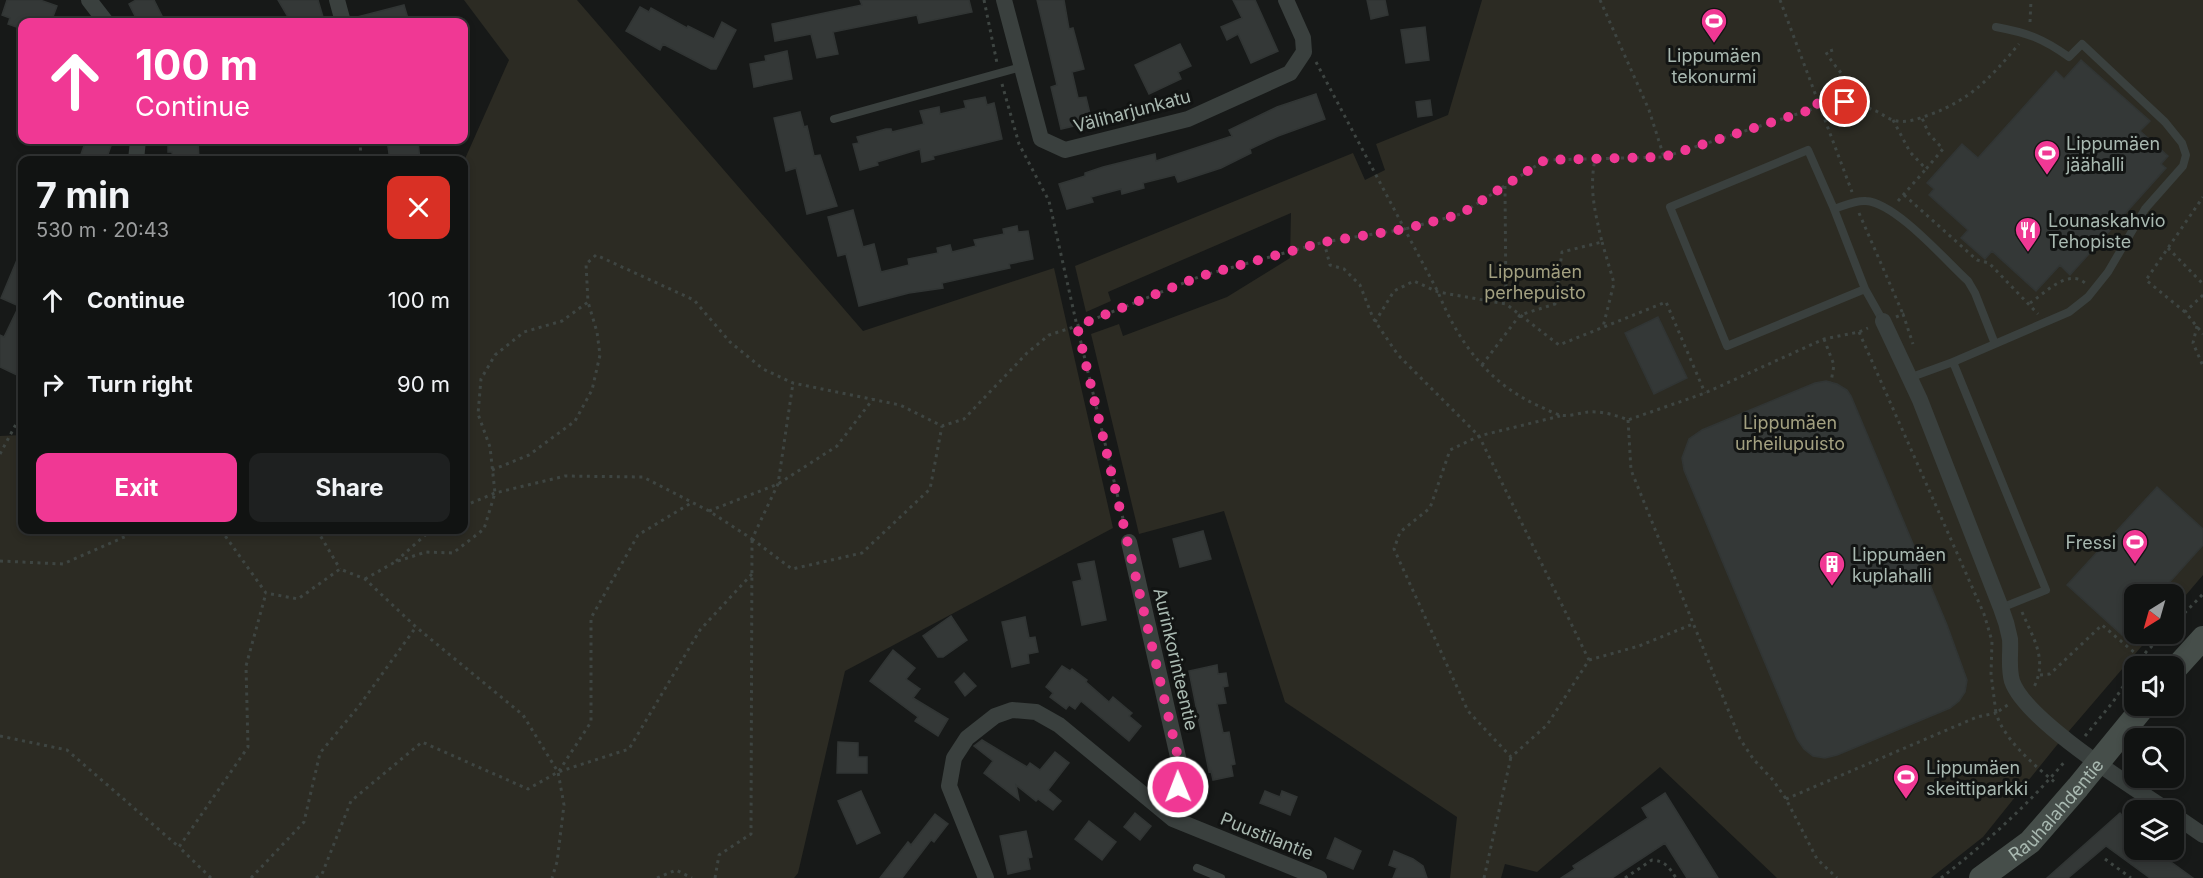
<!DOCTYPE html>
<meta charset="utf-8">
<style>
body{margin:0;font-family:Inter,sans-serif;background:#1e2020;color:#f1f3f6;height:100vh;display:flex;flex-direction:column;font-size:22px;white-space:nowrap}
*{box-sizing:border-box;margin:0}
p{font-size:20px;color:#9c9e9f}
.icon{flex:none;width:33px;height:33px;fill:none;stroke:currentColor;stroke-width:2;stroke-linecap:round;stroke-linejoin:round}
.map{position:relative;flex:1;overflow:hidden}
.panel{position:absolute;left:18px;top:156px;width:450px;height:378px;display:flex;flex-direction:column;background:#111312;border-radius:12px;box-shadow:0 3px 9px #0003,0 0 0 2px #303232}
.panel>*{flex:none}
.banner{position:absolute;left:18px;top:18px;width:450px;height:126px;border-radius:12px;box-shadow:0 3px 9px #0003,0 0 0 2px #303232;background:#f03894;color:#fff;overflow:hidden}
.needle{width:39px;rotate:217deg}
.tools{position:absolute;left:2124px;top:584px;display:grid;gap:12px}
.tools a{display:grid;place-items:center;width:60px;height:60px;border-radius:12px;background:#111312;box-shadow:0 3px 9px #0003,0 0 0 2px #303232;font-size:30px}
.pin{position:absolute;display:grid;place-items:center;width:51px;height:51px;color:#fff;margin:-26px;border:3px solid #fff;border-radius:50%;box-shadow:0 2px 6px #0007}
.me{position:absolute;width:66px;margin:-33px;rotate:359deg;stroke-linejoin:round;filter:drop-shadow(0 0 4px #0008)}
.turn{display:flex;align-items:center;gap:21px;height:126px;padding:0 18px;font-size:27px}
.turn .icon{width:78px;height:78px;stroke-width:2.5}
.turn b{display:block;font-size:42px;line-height:51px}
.round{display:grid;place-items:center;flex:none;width:63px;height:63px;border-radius:12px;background:#1e2020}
.headline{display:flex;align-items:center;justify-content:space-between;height:102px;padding:0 18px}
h1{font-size:36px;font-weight:700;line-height:45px}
.primary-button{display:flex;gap:12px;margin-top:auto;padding:12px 18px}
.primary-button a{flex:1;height:69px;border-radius:12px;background:#f03894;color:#fff;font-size:24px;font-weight:700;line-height:69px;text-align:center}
.primary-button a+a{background:#1e2020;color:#f1f3f6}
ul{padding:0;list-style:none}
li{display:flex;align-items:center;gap:18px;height:84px;padding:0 18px}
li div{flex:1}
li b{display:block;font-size:22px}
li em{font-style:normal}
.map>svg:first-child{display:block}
.green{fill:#2c2b23}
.building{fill:#343837;stroke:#313534;stroke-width:1.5}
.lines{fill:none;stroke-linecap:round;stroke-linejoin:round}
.path{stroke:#3e4542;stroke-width:3;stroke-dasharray:3 4.5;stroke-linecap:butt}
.service{stroke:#3a403e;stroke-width:8}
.minor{stroke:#3a403e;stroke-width:16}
.secondary{stroke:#464e4a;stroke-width:24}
.route{stroke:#f03894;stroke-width:10;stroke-dasharray:0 18}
.labels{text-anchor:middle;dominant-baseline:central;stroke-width:6;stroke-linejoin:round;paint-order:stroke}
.poi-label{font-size:18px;fill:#a9b9b1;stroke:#121413;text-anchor:start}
.street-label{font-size:18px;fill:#a9b9b1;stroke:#121413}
.park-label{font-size:18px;fill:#a3a080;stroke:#121413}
</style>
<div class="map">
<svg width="2203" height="878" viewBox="0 0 2203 878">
<rect width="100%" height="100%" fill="#171918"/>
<path class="green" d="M464 0H577L863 331 1054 268 1113 528 845 671 798 873 794 878H0V436L22 435V530H464V161L509 60Z
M1482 0H2203V575L2174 609V594H2134V633H2153L2057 745 1983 837 1931 878H1777L1660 767 1537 872 1505 864 1501 878H1450L1457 817 1285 702 1224 511 1139 534 1091 334 1119 324 1123 336 1227 297 1290 258 1291 213 1108 292 1111 301 1086 312 1075 266 1353 153 1365 180 1385 170 1376 144 1448 115Z"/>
<path class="building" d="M7 0H40L57 6 51 22H22V29L8 24 10 18 2 15Z
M136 0H154L165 22H138L129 4Z
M278 0H318L323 17 311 21 312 22H291Z
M860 0H969L972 12 919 23 917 15 833 32 838 54 817 58 811 34 775 41 772 24 862 5Z
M1037 0H1064L1069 29 1073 28 1084 69 1072 72 1078 98 1086 97 1092 122 1061 129 1051 87 1057 85Z
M1233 0H1255L1278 51 1251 63 1238 34 1227 40 1221 27 1242 18Z
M1367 0H1385L1388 15 1371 19Z
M404 5 409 22H353V18Z
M640 7 649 12 651 8 687 28 688 26 714 39 722 22 736 30 716 69H711L663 44 660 50 626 31Z
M1425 27 1429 60 1406 63 1401 30Z
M1180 44 1191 66 1178 72 1181 79 1149 94 1135 65Z
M787 51 792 79 754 87 750 64 766 61 765 56Z
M2081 60 2150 121 2140 131 2168 156 2161 164 2166 168 2070 275 2060 265 2036 291 1992 251 1985 259 1961 238 1968 230 1929 195 1934 189 1927 183 1962 144 1978 158 2056 71 2064 79Z
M1316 94 1325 119 1278 136 1250 149 1251 153 1221 168 1178 182 1175 175 1143 183 1144 188 1122 194 1121 189 1091 197 1093 202 1067 209 1059 184 1085 176V173L1103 167 1155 154 1156 161 1232 136 1229 130 1277 107Z
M985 97 987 105 994 103 1002 139 933 156 934 159 922 162 920 149 877 162 878 165 860 170 853 144 859 143 857 137 886 129H891L892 132 924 124 920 111 939 107 940 114 966 108 964 101Z
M1430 100 1432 115 1418 117 1416 102Z
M800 112 804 127 807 126 814 156 820 155 837 206 807 214 796 168 786 171 774 118Z
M86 140H113L106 160H79Z
M168 140H198L199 160H173L172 152H168Z
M387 140H414V142H418L420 160H390Z
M853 210 863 247 874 244 881 272 909 265 908 259 938 253 937 248 950 245 952 252 976 246 974 240 1004 234 1003 229 1017 226 1018 232 1028 231 1033 259 1009 264 1010 268 942 283 943 288 909 293 859 306 846 254 838 256 828 217Z
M22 248V368L19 376 0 367V335L4 337 19 306 1 298Z
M1658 317 1687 378 1654 394 1625 333Z
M1826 381 1837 384 1847 390 1851 396 1947 625 1967 680 1965 692 1959 701 1950 708 1837 755 1825 758 1813 756 1804 749 1797 739 1684 470 1682 458 1689 439 1702 430 1815 383Z
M2157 487 2203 529V545L2159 594H2134V621L2122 635 2067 585Z
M1203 531 1211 559 1180 567 1173 539Z
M1094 561 1106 620 1082 625 1073 582 1082 580 1078 564Z
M951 616 967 640 943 657H938L923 636Z
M1025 617 1029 638 1035 637 1038 652 1028 654 1029 663 1012 667 1002 622Z
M893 650 915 668 906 679 920 689 913 698 948 719 938 736 915 721 918 717 870 681Z
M1217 665 1218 674 1226 673 1228 686 1223 687 1226 703 1217 704 1223 733 1229 732 1235 764 1231 765 1233 776 1213 780 1211 771 1209 772 1189 671Z
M1062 666 1070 671 1072 669 1087 680 1086 682 1109 702 1113 697 1132 713 1129 716 1141 726 1129 741 1081 701 1075 709 1069 705 1066 709 1050 697 1053 693 1046 687Z
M964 673 976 686 965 696 955 682Z
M982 740 1027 767 1030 763 1040 770 1055 752 1069 763 1048 790 1061 801 1053 810 1038 799 1036 801 1016 785 1019 800 984 773 993 761 974 746Z
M838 742 858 743V757H867V773H837Z
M861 791 880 833 857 844 838 801Z
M1265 791 1280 797 1282 791 1297 797 1290 815 1260 803Z
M1665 793 1718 878H1687L1665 843 1612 878H1561L1575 869 1573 866 1648 818 1642 808Z
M1135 813 1151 826 1140 840 1124 827Z
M2120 813 2134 829V849H2153L2193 878H2150L2106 846 2068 878H2047Z
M935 814 948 824 934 842 931 840 902 878H880L908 842 911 845Z
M1089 821 1116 842 1102 860 1075 839Z
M1026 831 1032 857 1028 858 1030 869 1008 874 1000 836Z
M1335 838 1361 851 1353 869 1327 858Z
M1394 851 1413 859 1423 866 1427 878H1393L1397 868 1389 865Z"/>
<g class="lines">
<path class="path" d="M984 0 997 63
M1600 0 1649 110 1664 157
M1780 0 1852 192
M2030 22 2031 0
M1833 50 1826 52C1835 69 1859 90 1862 106
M1316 62 1438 292C1458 342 1489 384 1539 406 1546 409 1553 413 1560 415 1568 417 1579 413 1588 412 1601 411 1616 415 1628 420L1705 393 1824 339 1859 332 1868 328
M1002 84 1019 144 1049 201 1077 326 1125 527
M1817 103C1836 97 1859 104 1876 111 1882 114 1887 118 1893 120 1906 124 1917 119 1929 115 1972 99 1990 78 2019 44
M1893 120 1910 152 1926 169 1943 149 1929 134 1922 118
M360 140 361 160
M1505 186 1506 304
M1904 195 1977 260 1989 263 2038 314
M1898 201 1926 169
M1859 213 1903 314
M1324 242 1330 265 1344 269 1360 285 1373 318 1398 355 1479 436 1589 660 1547 725 1511 757 1468 711 1394 549 1400 532 1430 508 1450 450 1479 436 1560 416
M1602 242 1614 283 1603 327
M2168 248 2203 284
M2203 295 2185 312 2203 334
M2030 303C2044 294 2068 268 2085 283
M2185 312 2146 280 2203 197
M1896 317 1903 314 1913 344
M1375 322 1394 291 1414 281 1438 292 1506 304 1559 345 1666 302 1705 393
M2197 326 2193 343 2203 366
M1859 332 1984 614 1992 641 1991 674 1996 713 2009 704
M1824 339 1834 365 1831 382
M1482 365 1520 315 1555 304 1562 252 1602 242C1595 212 1589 190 1595 159
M1628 420 1631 470 1740 739 1754 760 1773 780 1786 799 1817 859 1837 878
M0 454 22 413
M492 470 529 455 575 421 592 390 600 355 597 332 588 302
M464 506 495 493 565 476 643 477 709 511 752 539 778 484 793 383
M709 511 778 484 837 446 873 399
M221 530 266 593 298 599 340 569 365 579 416 627 523 715 558 772 564 805 557 862 552 878
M317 530 340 569
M752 539 792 569 862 553 930 489 942 426
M0 561 63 564 140 530
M396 561 431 530
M365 579 395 562 426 552 453 553 484 529 495 493 490 447 478 414 481 379 495 355 524 332 562 321 588 302 586 264 596 255 694 300 730 342 763 369 793 383 900 405 942 426 964 419 1027 353 1049 335 1077 326 1201 276 1324 242 1405 229 1461 214 1545 160 1664 157 1819 107
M2022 612C2033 638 2048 659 2034 687
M2174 624 2203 594
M1589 660 1639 646 1693 624
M2137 666 2146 652 2165 633
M2040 675 2050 674 2102 625 2142 659
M0 736 67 750 179 847
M2085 736 2113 702 2134 670
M559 771 591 722V618L638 535 691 503
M1786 799 1977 717 1996 713C2004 740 2035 766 2057 784
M2105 859 2131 878
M211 878 179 847 248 747 246 666 266 593
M251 878 304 822 320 753 359 706 416 627
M316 878 322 874 351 801 422 742 528 789 558 772 629 749 700 630 752 574
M657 878 676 870 692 878
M715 878 719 855 751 834 752 539
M1484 878 1511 757
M1625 878 1652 860C1665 861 1669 867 1676 878
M1941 878C1986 843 2029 804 2066 760"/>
<path class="service" d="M834 119 1021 67
M1834 209C1844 206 1855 200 1866 201 1896 203 1945 260 1968 281L1975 293 1995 344
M1865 289 1834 209 1808 150 1670 207 1727 346 1865 289 1883 321
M1953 362 2069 312 2088 297 2108 272 2145 209 2183 166 2186 155 2182 143 2165 122 2082 44 2069 57C2042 38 2028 33 1996 27
M1909 378 1953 362 2046 590 2001 608
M1197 868 1221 878"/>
<path class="minor" d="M89 0 106 22
M337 0 343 22
M1004 0 1041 139 1065 150 1188 119 1290 73 1304 52 1303 38 1286 0
M136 160 138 140
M1883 321 1920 400 2001 608C2005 618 2008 628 2010 639 2011 653 2008 667 2012 681 2025 720 2130 785 2167 810
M1129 542 1181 770 1173 819
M2174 815 2203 835
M986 878 949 786 954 758 967 738 995 716 1012 710 1036 712 1059 725 1173 819 1319 878"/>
<g class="secondary">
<path d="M2174 670 2203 638"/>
<path id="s1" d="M1981 878 2030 842 2078 787 2145 705"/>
</g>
</g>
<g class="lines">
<path class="route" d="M1178 787 1181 770 1077 326 1201 276 1324 242 1405 229 1461 214 1545 160 1664 157 1819 107 1817 103 1830 101 1845 102"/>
</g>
<defs>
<g id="stadium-pin" transform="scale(1.35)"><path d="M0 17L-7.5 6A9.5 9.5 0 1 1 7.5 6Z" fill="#f03894" stroke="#121413"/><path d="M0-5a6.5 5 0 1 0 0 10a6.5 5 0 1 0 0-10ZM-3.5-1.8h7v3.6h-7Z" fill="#fff"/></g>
<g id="restaurant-pin" transform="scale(1.35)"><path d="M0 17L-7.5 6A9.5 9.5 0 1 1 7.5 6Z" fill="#f03894" stroke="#121413"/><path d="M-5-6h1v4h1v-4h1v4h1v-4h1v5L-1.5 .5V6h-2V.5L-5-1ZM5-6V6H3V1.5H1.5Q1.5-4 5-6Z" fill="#fff"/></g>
<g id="building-pin" transform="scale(1.35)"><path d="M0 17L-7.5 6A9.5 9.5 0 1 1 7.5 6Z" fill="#f03894" stroke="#121413"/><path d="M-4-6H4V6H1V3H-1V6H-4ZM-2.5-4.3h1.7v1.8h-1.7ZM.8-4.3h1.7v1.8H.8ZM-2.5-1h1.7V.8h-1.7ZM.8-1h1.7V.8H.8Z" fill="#fff"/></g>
</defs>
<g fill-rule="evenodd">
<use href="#stadium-pin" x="1714" y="21"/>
<use href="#stadium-pin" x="2047" y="153"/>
<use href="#restaurant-pin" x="2028" y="230"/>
<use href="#stadium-pin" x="2135" y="542"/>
<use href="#building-pin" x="1832" y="564"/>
<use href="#stadium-pin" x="1906" y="777"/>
</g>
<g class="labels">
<g class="poi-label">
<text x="1714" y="55" text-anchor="middle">Lippumäen<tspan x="1714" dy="21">tekonurmi</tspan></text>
<text x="2066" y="143">Lippumäen<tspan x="2066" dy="21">jäähalli</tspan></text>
<text x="2048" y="220">Lounaskahvio<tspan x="2048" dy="21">Tehopiste</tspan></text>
<text x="2116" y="542" text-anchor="end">Fressi</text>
<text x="1852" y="554">Lippumäen<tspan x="1852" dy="21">kuplahalli</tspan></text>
<text x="1926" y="767">Lippumäen<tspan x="1926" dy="21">skeittiparkki</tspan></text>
</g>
<g class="street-label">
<text transform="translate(1132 111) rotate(-15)">Väliharjunkatu</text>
<text transform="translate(1176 659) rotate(77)">Aurinkorinteentie</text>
<text stroke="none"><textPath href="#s1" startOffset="102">Rauhalahdentie</textPath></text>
<text transform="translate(1267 836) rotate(22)">Puustilantie</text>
</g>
<g class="park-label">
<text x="1535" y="271">Lippumäen<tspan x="1535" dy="21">perhepuisto</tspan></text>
<text x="1790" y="422">Lippumäen<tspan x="1790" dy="21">urheilupuisto</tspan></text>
</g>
</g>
</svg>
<div class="tools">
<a><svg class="needle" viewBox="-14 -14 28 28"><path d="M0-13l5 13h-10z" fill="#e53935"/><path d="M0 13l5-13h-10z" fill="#9c9e9f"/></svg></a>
<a><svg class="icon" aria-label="sound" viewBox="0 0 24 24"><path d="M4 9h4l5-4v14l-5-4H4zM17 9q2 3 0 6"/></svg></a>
<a><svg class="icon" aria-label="search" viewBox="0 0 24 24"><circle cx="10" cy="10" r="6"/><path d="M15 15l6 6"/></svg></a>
<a><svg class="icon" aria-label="layers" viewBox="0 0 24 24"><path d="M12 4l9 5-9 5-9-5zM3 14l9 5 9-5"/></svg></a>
</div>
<div class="pin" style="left:1845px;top:102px;background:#d93025"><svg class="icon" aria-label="arrive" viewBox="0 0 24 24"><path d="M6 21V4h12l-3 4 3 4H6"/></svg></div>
<svg class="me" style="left:1178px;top:787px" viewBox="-20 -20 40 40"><circle r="17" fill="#f03894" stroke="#fff" stroke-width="3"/><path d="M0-11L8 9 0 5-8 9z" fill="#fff"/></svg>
<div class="banner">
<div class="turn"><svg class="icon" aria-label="ahead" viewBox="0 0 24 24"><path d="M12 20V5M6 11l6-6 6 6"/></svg><div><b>100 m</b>Continue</div></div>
</div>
<section class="panel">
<div class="headline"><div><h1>7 min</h1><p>530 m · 20:43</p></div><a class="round" style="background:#d93025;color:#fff"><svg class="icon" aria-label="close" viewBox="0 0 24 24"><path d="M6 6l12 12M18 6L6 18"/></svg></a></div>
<ul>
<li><svg class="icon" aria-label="ahead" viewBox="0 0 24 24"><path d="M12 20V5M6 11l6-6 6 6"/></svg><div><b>Continue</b></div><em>100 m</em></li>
<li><svg class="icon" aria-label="right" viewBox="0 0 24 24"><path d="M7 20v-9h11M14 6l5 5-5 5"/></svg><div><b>Turn right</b></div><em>90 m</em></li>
</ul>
<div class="primary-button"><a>Exit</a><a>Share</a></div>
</section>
</div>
